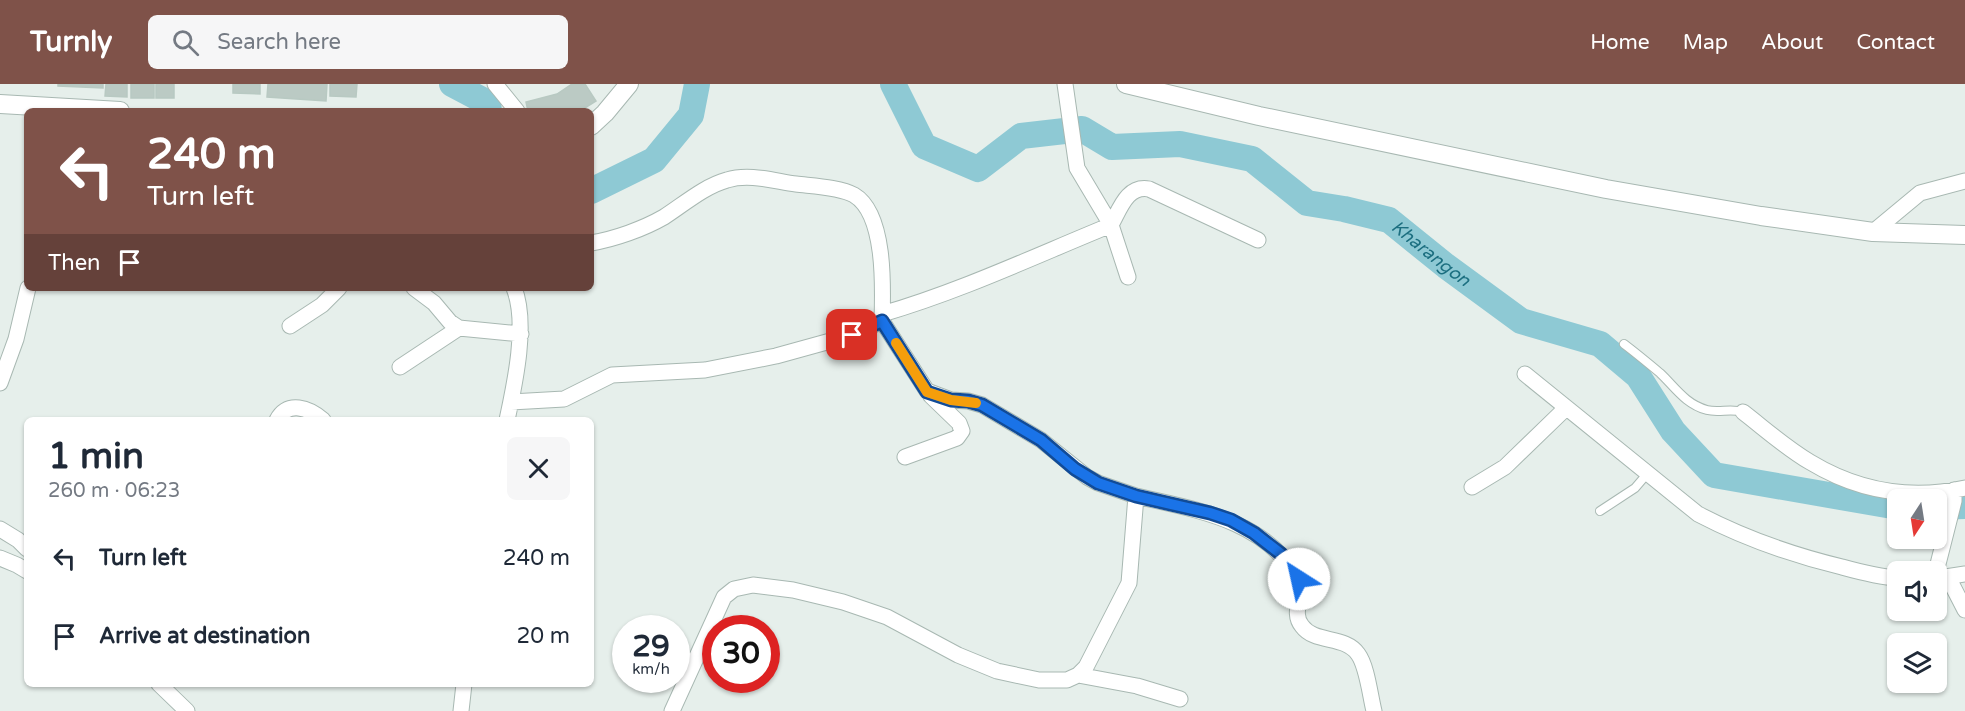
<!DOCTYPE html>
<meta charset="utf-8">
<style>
body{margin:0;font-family:"Varela Round",sans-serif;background:#f6f6f7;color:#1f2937;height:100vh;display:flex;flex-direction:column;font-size:22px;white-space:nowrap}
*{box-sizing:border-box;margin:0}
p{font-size:20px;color:#747a83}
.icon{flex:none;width:33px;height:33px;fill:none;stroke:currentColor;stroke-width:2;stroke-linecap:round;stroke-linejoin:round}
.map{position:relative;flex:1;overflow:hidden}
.side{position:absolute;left:24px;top:333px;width:570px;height:270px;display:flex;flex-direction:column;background:#fff;border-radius:9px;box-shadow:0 2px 4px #0004}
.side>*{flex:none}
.hud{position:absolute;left:24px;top:24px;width:570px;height:183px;border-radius:9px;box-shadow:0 2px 4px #0004;background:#7f5249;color:#fff;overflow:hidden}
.needle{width:39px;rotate:192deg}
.tools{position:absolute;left:1887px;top:405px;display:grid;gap:12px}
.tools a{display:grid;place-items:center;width:60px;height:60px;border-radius:9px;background:#fff;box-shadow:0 2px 4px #0004;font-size:30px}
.speed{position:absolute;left:612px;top:531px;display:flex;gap:12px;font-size:30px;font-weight:700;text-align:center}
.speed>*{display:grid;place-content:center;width:78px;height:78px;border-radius:50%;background:#fff;box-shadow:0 2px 4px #0004;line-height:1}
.speed small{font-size:15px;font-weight:400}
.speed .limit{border:9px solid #d22;background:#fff;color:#111}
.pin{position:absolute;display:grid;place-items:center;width:51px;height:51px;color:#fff;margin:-26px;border-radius:12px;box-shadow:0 3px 9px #0006}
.me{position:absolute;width:66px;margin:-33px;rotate:325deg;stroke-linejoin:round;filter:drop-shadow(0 0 4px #0008)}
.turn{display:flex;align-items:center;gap:21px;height:126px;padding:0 24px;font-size:27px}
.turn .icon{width:78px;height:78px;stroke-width:2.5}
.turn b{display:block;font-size:42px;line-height:51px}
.then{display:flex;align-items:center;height:57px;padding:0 24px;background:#0003;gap:12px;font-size:22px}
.round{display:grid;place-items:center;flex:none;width:63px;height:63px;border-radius:9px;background:#f6f6f7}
.headline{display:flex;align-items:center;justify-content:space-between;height:102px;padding:0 24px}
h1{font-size:36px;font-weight:700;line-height:45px}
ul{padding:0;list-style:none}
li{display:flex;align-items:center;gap:18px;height:78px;padding:0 24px}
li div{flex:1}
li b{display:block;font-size:22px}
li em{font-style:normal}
header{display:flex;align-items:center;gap:36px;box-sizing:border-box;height:84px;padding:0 30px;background:#7f5249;color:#fff}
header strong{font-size:28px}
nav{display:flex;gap:33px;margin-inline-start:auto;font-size:21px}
.search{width:420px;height:54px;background:#f6f6f7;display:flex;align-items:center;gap:15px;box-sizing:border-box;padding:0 21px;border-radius:9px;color:#747a83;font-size:22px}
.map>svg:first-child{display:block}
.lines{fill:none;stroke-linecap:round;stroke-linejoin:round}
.river{stroke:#8ec9d4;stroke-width:26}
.building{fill:#bbcac4;stroke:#b8c9c2;stroke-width:1.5}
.service-casing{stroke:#a8b8b2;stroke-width:10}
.minor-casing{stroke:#a8b8b2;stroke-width:17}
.tertiary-casing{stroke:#a8b8b2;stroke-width:20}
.service{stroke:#fff;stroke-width:8}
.minor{stroke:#fff;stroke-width:15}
.tertiary{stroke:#fff;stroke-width:18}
.route-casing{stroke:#114b97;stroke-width:15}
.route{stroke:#1a73e8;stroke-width:10}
.slow{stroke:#f59e0b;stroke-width:10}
.labels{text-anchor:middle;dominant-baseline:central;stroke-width:4.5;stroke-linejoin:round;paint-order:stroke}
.water-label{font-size:18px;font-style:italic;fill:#1c6f80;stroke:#f7fbf9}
</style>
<header>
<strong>Turnly</strong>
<div class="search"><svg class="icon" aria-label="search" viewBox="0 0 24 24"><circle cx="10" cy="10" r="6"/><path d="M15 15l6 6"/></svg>Search here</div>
<nav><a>Home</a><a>Map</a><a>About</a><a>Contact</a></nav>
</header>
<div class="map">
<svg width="1965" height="627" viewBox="0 0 1965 627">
<rect width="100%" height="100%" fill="#e6efeb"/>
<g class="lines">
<g class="river">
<path d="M452 0 488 19 489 27"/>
<path id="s1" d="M893 0 924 62 978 85 1021 52 1082 45 1112 63 1180 60 1252 75 1307 119 1344 125 1389 136 1446 182 1521 237 1600 260 1638 292 1673 347 1714 391 1898 423"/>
<path d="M591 107 654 76 691 31 697 0"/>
<path d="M1936 423 1965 422"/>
</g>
</g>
<path class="building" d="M58 0H103V4L58 2Z
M106 0H127V13L105 12Z
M131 0H154V14H131Z
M156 0H174V14H156Z
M233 0H260V10L233 9Z
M268 0H327L326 17 267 13Z
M330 0H357L356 13 330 12Z
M572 0H585L596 17 580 27H528L526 18 557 10Z"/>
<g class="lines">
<g class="service-casing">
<path id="service" d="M1624 260C1636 269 1648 279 1660 289 1675 303 1685 320 1707 326 1719 329 1731 324 1743 328
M1600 427 1635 404 1647 390"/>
</g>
<g class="minor-casing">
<path id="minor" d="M495 0 517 27
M1873 148 1920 109 1965 97
M1128 193 1111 141C1120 125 1127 101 1149 105L1258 156
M414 204 434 219 450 238 459 244 521 250
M882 230C961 207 1035 172 1111 141L1077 84 1065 0
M290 242 322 221 339 204
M400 283 459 244
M1525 290 1698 430C1744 454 1792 471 1842 483 1860 488 1879 493 1898 494
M0 299 16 255 28 204
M511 318 564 315 612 291 705 286 776 272 852 251 882 237C883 205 886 130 854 111 840 103 812 102 796 100 774 97 749 89 727 96 705 102 684 120 664 133 643 145 615 155 591 159
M1743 328C1765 345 1786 364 1810 378 1858 407 1910 416 1965 404
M277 336C288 316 309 324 323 336
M507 336C515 299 528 239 514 204
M905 373 957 354 962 347 959 339 931 312
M1472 403 1505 383 1566 324
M1136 412C1196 426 1264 435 1298 494 1306 509 1290 528 1302 542 1315 560 1345 551 1358 570 1367 582 1370 611 1374 627
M0 445 18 456 27 465
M0 474 17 481 27 487
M1936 488 1954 417V406
M1948 493 1965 526
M1939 494 1965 490
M1078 591 1137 602 1180 615
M159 600 187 627
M461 627 464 600
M672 627 724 513 734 505 753 501 793 506 843 518 887 533 958 571 997 587 1039 596H1067L1078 591 1086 583 1129 499 1136 412 1098 399 1087 393 1041 356 982 321 968 317 951 316 927 307 882 237"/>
</g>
<g class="tertiary-casing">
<path id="tertiary" d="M1126 0 1259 32 1606 105 1761 132 1873 148 1965 151
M0 20 120 27
M591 42 605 29 629 0"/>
</g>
<use href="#service" class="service"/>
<use href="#minor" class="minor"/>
<use href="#tertiary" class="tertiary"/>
</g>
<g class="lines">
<g class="route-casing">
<path id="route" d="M852 251 882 237 927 308 951 316 968 317 982 321 1041 356 1075 385 1098 399 1136 412 1210 429 1231 436 1254 449 1281 470 1299 495"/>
</g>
<use href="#route" class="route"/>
<path class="slow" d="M896 259 927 308 951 316 976 319"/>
</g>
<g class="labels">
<g class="water-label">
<text stroke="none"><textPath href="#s1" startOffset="628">Kharangon</textPath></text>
</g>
</g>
</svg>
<div class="tools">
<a><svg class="needle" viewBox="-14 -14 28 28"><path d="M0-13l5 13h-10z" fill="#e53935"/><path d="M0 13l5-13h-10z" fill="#747a83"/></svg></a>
<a><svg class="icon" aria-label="sound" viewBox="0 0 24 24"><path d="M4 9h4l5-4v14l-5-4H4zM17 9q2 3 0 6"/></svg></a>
<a><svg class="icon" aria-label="layers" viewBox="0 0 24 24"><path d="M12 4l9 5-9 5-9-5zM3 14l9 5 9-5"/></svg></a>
</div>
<div class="speed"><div>29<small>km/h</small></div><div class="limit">30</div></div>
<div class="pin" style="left:852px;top:251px;background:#d93025"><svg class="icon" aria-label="arrive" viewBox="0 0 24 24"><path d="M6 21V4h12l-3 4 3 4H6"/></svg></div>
<svg class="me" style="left:1299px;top:495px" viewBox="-20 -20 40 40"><circle r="19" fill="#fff"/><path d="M0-13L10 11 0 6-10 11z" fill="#1a73e8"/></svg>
<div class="hud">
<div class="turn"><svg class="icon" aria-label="left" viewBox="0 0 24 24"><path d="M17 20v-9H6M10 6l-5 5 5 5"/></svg><div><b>240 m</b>Turn left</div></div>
<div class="then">Then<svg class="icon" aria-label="arrive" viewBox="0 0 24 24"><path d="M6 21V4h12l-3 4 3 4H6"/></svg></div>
</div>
<section class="side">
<div class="headline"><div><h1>1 min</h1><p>260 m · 06:23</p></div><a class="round"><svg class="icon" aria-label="close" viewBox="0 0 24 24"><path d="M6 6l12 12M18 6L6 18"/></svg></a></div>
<ul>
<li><svg class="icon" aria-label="left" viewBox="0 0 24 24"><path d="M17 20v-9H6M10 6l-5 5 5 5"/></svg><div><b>Turn left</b></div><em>240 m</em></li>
<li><svg class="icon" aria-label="arrive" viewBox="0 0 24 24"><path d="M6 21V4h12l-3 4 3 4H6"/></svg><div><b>Arrive at destination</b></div><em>20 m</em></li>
</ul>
</section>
</div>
